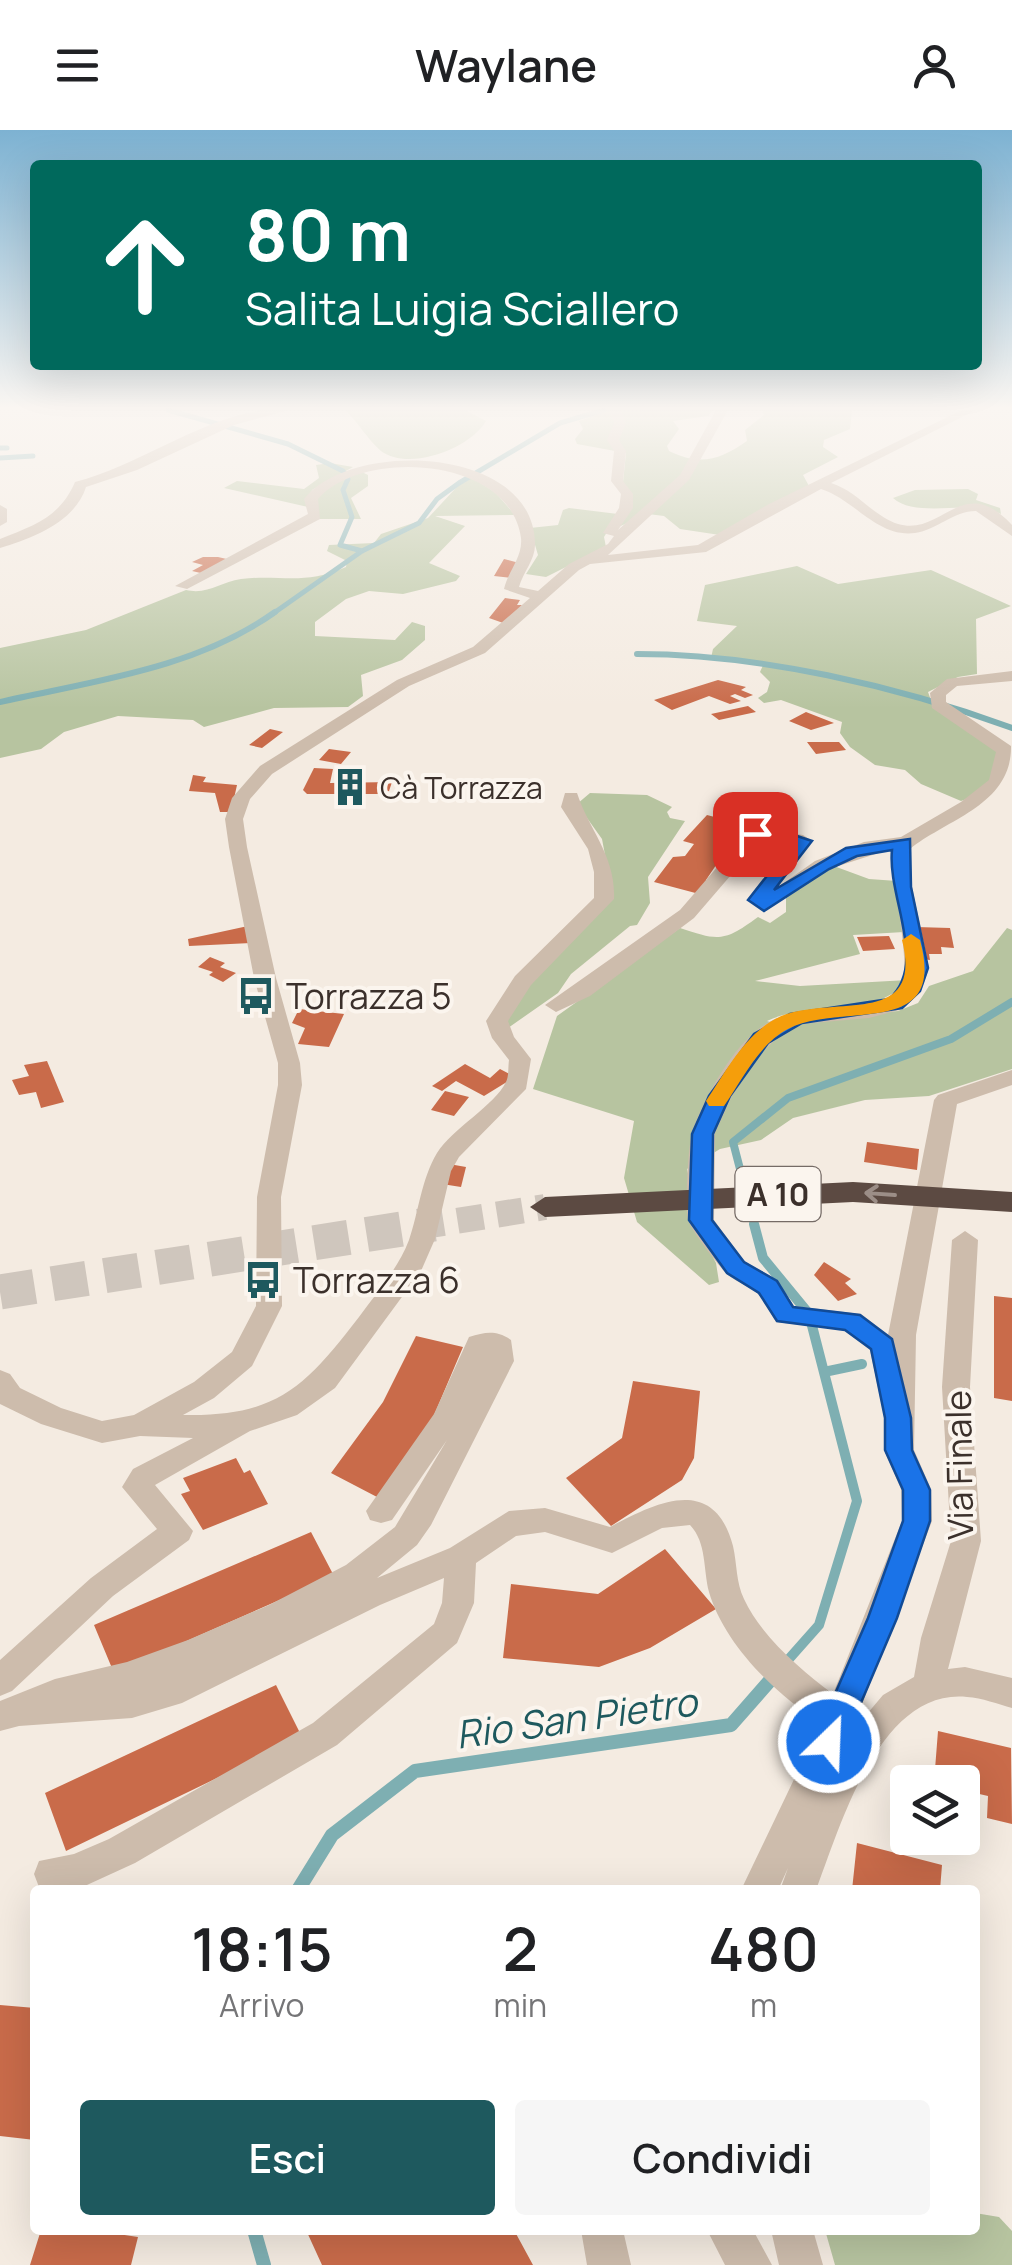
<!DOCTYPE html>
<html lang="it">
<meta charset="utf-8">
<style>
body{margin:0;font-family:Manrope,sans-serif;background:#f6f6f6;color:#202124;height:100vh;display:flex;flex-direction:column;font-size:38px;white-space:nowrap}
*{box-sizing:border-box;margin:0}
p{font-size:32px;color:#757577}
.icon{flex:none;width:55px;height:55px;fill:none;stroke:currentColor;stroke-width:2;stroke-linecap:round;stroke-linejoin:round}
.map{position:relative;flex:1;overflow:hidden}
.sheet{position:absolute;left:30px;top:1755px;width:950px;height:350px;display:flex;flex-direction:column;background:#fff;border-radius:10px;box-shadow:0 10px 40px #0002}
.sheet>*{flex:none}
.banner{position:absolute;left:30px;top:30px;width:952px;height:210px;border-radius:10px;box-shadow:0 10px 40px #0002;background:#00695c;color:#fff;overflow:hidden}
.controls{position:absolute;left:890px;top:1635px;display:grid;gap:20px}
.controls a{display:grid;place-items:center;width:90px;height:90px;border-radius:10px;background:#fff;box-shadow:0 10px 40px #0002;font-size:50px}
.pin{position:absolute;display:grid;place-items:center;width:85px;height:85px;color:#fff;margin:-42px;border-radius:20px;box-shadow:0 5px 15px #0006}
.me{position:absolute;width:110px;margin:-55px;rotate:24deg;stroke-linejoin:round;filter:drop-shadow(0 0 8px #0008)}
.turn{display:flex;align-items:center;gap:35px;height:210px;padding:0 50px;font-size:45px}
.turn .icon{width:130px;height:130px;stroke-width:2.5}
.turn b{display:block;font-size:70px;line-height:85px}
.eta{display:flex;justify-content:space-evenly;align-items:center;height:170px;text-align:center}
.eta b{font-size:60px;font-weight:600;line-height:70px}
.button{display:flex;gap:20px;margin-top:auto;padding:20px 50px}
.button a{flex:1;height:115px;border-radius:10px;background:#1e595e;color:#fff;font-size:40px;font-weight:600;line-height:115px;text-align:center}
.button a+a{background:#f6f6f6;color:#202124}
header{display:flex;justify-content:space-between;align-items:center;height:130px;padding:0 50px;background:#fff;font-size:45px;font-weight:600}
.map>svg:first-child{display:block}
.green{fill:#b7c4a0}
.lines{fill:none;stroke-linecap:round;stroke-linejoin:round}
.stream-far4{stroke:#7eafb2;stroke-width:5}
.stream-far3{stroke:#7eafb2;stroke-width:6}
.stream-far2{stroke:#7eafb2;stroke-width:8}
.stream-far1{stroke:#7eafb2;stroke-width:10}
.stream{stroke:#7eafb2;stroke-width:14}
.building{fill:#c96b4a}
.highway-tunnel-far1{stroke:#cfc6bd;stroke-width:26;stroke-dasharray:26 14;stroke-linecap:butt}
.highway-tunnel{stroke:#cfc6bd;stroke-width:35;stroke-dasharray:35 18;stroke-linecap:butt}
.minor{fill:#cdbcac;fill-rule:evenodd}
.highway{fill:#5c4a42;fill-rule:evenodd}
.oneway{stroke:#9c8e87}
.route{fill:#1a73e8;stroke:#114b97;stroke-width:2.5}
.slow{fill:#f59e0b}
.labels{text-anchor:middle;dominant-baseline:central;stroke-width:8;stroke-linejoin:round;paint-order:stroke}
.far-poi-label{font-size:30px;fill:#3b302b;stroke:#fbf5ee;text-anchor:start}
.shield{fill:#fbf5ee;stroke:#756b66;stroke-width:2.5}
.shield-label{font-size:32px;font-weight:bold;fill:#3b302b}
.poi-label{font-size:35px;fill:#3b302b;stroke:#fbf5ee;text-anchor:start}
.street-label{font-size:35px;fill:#3b302b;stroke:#fbf5ee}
.water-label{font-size:38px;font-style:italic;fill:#1e595e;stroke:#fbf5ee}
</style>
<header><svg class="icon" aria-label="menu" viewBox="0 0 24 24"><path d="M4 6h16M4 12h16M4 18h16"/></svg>Waylane<svg class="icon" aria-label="person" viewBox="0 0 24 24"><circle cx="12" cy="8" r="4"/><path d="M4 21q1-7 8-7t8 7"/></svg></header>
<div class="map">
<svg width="1012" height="2135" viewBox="0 0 1012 2135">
<rect width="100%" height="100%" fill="#f4ebe1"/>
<path class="green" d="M345 280H465L486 291C471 318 409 342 381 321 368 310 358 292 345 280Z
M713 280 708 286 673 291 679 299 667 316 669 321C701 337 721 329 747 311L745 300 764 285 762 280H852L850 299 824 310 823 317 838 327 803 345 809 356 720 405 680 399 664 386 648 384 616 398 631 375 623 352 626 323 577 314 575 309 583 299 579 291 607 281Z
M330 333 353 337 312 360 308 377 224 358 237 351 304 359 319 348 316 335Z
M358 340 368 345V356L351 368 361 389H317V363Z
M468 345 496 363 515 385 435 386 465 396 429 433 460 446 456 451 403 464 369 461 346 469 315 492V506L395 510 412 492 425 496V510L402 530 361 545 363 566 348 577 274 578 204 597 193 590 118 586 64 602 41 619 0 628V518L86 500 186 460C208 465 220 452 241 449 281 444 303 456 346 437L347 431 327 421 329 415 374 413 381 404 428 388Z
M968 359 978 364 976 370 1000 378 1001 384C970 369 916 389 893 368L915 360Z
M569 378 618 384 604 407 606 417 546 447 526 444 538 425 530 398 558 395 563 380Z
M797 436 838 454 931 440 1011 476 976 489 977 544 958 547 928 562 933 576 1003 625 983 663 961 671 921 654 905 640 875 635 850 617 840 603 842 592 781 570 764 573 758 568 767 562 770 552 760 542 764 533 711 528 713 519 737 496 697 491 705 455Z
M590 663 647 665 672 677 667 682 670 688 685 691 648 747 650 773 637 795 630 796 571 844 558 863 508 898 506 891 533 849 608 773 612 762 602 709 577 674Z
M831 735 869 749 897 751 904 802 853 805 860 824 755 851 800 856 908 850C873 891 811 870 767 891L787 897 807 890 898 881 918 873 929 856 973 841 1007 798 1012 800V939L929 966 865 970 793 988 761 1010 720 1019 687 1039 701 1105 716 1133 719 1152 709 1155 637 1092 624 1048 634 991 533 959 557 886 680 798C719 811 724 812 758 787L770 793 786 782V767Z
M975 2083 999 2087 1012 2101V2135H835L825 2100H975Z"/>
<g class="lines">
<path class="stream-far4" d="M168 280 288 314 343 341 348 349 343 360 352 387 340 415 362 421
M0 318H7
M0 328 33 326
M271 485 362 421 419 393 437 369 459 353 560 293 604 280"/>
<path class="stream-far3" d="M637 524C759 524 898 556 1012 598
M0 572C93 551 195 539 275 482"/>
<path class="stream-far2" d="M755 1097 733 1012 788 968 951 909 1012 872"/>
<path class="stream-far1" d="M754 1094 763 1128 809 1184 857 1371 819 1495 772 1548
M824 1242 862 1234"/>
<path class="stream" d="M298 1760 332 1705 415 1641 731 1595 774 1546
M254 2100 264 2135"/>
</g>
<path class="building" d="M203 427H218L231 430 205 444 192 441 203 435 192 432Z
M504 429 523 434 512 448 494 446Z
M505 468 520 470 517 475H522L506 494 489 488Z
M718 550 746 557 741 560 753 565 745 568 735 564 730 566 741 571 730 574 709 566 672 580 654 570Z
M748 576 756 582 719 590 711 584Z
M806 582 834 593 811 600 789 591Z
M270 599 283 602 262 618 249 615Z
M807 612H839L846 620 816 624Z
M329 619 351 622 341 634 319 630Z
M314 638 333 639 330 653 392 652 389 661 377 664H307L303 660Z
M193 645 206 647 203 652 237 655 231 682H220L215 663 189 661Z
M707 685 726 690 719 697 747 704 739 715 731 713 706 750 714 752 703 765 654 752 673 727 685 726 694 714 683 711Z
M248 796 251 813 189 816 188 809Z
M916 797 950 798 954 818 941 817 942 824H929L930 830 922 829Z
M889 806 895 819 863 821 857 807Z
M210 827 225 833 220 837 236 843 223 852 209 845 213 842 198 837Z
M299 879 344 884 329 917 298 914 305 898 292 893Z
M47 931 64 972 41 978 36 962 19 965 12 950 29 946 24 935Z
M465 934 490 948 500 939 515 947 484 966 456 951 442 961 432 956Z
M445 961 469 967 454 986 431 980Z
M867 1012 919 1019 917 1040 864 1032Z
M449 1034 466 1037 461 1057 442 1054Z
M824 1132 851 1149 845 1153 857 1164 838 1171 814 1145Z
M994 1166 1012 1168V1271L994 1268Z
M416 1206 463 1217 432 1290 377 1367 331 1343 383 1272Z
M633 1251 700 1261 694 1328 682 1350 611 1396 566 1348 622 1308Z
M236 1328 244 1343 250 1340 268 1374 203 1400 181 1364 190 1361 183 1348Z
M311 1402 334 1446 114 1543 94 1495Z
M665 1419 716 1479 650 1518 599 1537 503 1528 511 1454 598 1464Z
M276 1555 302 1607 66 1721 45 1663Z
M938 1601 1011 1618 1012 1694 987 1688 988 1666 962 1660V1652H934Z
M857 1713 942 1735 940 1760H852Z
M0 1875 35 1878V2010L0 2006Z
M41 2100H91L138 2107 131 2135H30Z
M306 2100H514L533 2135H322Z"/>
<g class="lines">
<path class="highway-tunnel-far1" d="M418 1097 545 1077"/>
<path class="highway-tunnel" d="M0 1162 434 1094"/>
<path class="minor" d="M263 280H289L234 295 137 340 86 357C75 392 33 408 0 418V409C35 395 60 387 75 352 140 335 197 290 263 280Z
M609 280H621L626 293 619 310 626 321 623 351 633 364V378L618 400 680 345 716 280H728L689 350 608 425 698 415 769 374 962 280H976L831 353C857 361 873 386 898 394 943 407 962 341 1012 395V406L976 381C953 381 937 400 915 403 877 408 854 369 821 359L706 422 590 434 579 440 485 523 409 556 272 644 250 669 243 689 247 717 276 848 300 933 302 955 281 1067 282 1176 252 1236 214 1268 183 1285C277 1287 305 1257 359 1187 377 1162 398 1139 409 1110 419 1081 421 1050 437 1023 452 999 495 975 506 952 509 947 508 936 509 930L492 908 486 891 515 846 594 768V742L588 719 561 677 565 663H577C589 700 616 726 614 769L531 855 508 891 514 907 531 929 526 959 459 1027 451 1041 435 1109 421 1141 335 1258 297 1285 250 1301 155 1355 193 1401 189 1410 113 1466 12 1561 0 1566V1530L91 1448 157 1399 122 1357 133 1339 193 1308 140 1306 102 1313 41 1294 0 1274V1240L10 1244 20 1258 61 1278 102 1291 134 1285 194 1252 232 1222 256 1176 257 1067 278 955V933L254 848 229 717 225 689 232 668 260 636 397 550 473 517 530 468 504 459C508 441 523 427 521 408 510 326 362 318 318 369L320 389 187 459 175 456 308 384 304 369C352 309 533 316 535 413 536 429 523 442 519 457L538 461 569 434 608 414 614 406 603 403 619 378 621 364 611 351 614 321 607 310 614 293Z
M0 375 7 379V392L0 396Z
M1012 541V551L957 556 946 565V572L1011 616C1012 675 947 689 910 719L912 757 929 838 921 861 903 879 869 888 801 894 785 901 760 924 732 966 715 1003 714 1090 744 1131 777 1150 794 1176 861 1184 888 1205 934 970 938 965 1012 940V955L957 974 916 1205 914 1320 931 1359 932 1391 851 1603 883 1565 914 1547 921 1508 951 1411 942 1257 952 1110 965 1101 978 1110 970 1257 981 1411 948 1539 965 1537 1012 1548V1578C998 1574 982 1568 967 1567 879 1558 840 1697 816 1760H780L788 1738 778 1760H741L821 1593C776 1565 724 1514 709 1462 703 1439 707 1413 690 1395L662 1398 612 1423 545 1402 516 1406 476 1433 474 1473 457 1513 337 1615 135 1733 76 1760 39 1757 34 1744 39 1731 74 1724 109 1709 313 1593 434 1494 442 1473 444 1448 380 1475 182 1573 132 1588 19 1596 0 1601V1571L55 1549 127 1532 188 1510 269 1475 346 1435 395 1397 447 1310 392 1390 381 1393 370 1390 366 1381 434 1284 469 1207C486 1202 496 1200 511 1210L514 1231 431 1395 417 1415 377 1448 450 1418 509 1381 545 1378 610 1397C657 1372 714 1344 733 1416 737 1433 736 1453 744 1469 761 1506 801 1540 833 1564L902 1391 901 1359 884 1320 885 1291 870 1220 844 1200 776 1192C771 1184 766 1174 760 1166 752 1157 738 1153 728 1145 720 1138 691 1100 688 1090 685 1074 688 1013 693 999 707 963 737 907 773 890 806 874 886 887 902 854 911 834 892 750 891 719L829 739 764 781 747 770 791 714 762 709 694 788 590 866 556 882 545 875 680 780 751 698 803 705 812 711 778 757 815 731 864 712 901 707 961 672 989 650 996 622 932 578 930 563 947 549Z
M581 2100H623L631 2135H587Z
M707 2100H753L772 2135H725Z
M771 2100H813L823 2135H779Z"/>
<path class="highway" d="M853 1052 1012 1062V1082L853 1072 545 1087 530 1077 545 1067Z"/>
</g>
<defs><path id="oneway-shaft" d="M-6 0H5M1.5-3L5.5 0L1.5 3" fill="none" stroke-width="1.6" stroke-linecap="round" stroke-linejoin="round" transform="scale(2.5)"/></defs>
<use class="oneway" href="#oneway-shaft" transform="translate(880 1064) rotate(-176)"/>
<linearGradient id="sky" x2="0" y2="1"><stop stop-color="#7db2d2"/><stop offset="0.48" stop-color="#faf6f2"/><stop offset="1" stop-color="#faf6f2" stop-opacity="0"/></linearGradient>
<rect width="1012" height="579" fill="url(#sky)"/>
<path class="route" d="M767 696 812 711 774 760 846 718 910 709 911 757 928 838 920 861 902 878 802 893 768 913 730 966 713 1004 712 1090 744 1132 777 1151 793 1177 860 1185 892 1209 911 1288 912 1320 930 1360V1391L897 1488 840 1622 829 1626 818 1622 814 1612 868 1488 903 1391V1360L885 1320V1288L871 1219 845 1200 777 1191 759 1163 727 1143 689 1090 692 1004 709 966 754 904 790 884 889 869C929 834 887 767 892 720L857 726 829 739 764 781 748 770 792 714 746 704Z"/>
<path class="slow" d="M911 804 920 810C948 911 841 871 788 899 759 914 742 950 724 976H709L706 971C724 944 742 910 770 892 820 859 926 905 902 810Z"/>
<defs>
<g id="building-bare" transform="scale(3)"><path d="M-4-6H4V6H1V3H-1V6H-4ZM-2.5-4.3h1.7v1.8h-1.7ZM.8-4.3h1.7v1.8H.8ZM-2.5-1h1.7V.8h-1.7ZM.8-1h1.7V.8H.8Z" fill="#1e595e" stroke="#fbf5ee" stroke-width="2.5" paint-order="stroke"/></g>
<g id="bus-bare" transform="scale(3)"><path d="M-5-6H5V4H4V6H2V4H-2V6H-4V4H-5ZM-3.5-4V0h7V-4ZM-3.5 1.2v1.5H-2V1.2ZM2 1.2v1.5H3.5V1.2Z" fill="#1e595e" stroke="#fbf5ee" stroke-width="2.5" paint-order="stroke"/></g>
</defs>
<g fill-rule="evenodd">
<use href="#building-bare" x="350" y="657"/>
<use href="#bus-bare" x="256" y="866"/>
<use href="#bus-bare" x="263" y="1150"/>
</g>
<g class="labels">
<g class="far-poi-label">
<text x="380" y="657">Cà Torrazza</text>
</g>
<rect class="shield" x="735.5" y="1037" width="85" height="54" rx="8"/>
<g class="shield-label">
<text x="778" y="1064">A 10</text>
</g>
<g class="poi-label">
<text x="286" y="866">Torrazza 5</text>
<text x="293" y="1150">Torrazza 6</text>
</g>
<g class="street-label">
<text transform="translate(959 1335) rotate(-91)">Via Finale</text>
</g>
<g class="water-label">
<text transform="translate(576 1587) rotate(-8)">Rio San Pietro</text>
</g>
</g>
</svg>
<div class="controls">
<a><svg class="icon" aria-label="layers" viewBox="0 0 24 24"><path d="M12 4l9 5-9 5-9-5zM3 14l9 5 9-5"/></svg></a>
</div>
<div class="pin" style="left:755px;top:704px;background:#d93025"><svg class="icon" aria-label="arrive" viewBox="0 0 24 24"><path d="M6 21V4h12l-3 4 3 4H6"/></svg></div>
<svg class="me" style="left:829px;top:1612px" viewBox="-20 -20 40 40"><circle r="17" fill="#1a73e8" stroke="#fff" stroke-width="3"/><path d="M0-11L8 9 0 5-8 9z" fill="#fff"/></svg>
<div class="banner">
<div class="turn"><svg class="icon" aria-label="ahead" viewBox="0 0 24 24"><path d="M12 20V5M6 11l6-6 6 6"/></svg><div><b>80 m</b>Salita Luigia Sciallero</div></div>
</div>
<section class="sheet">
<div class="eta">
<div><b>18:15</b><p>Arrivo</p></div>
<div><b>2</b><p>min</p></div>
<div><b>480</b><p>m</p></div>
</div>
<div class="button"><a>Esci</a><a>Condividi</a></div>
</section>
</div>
